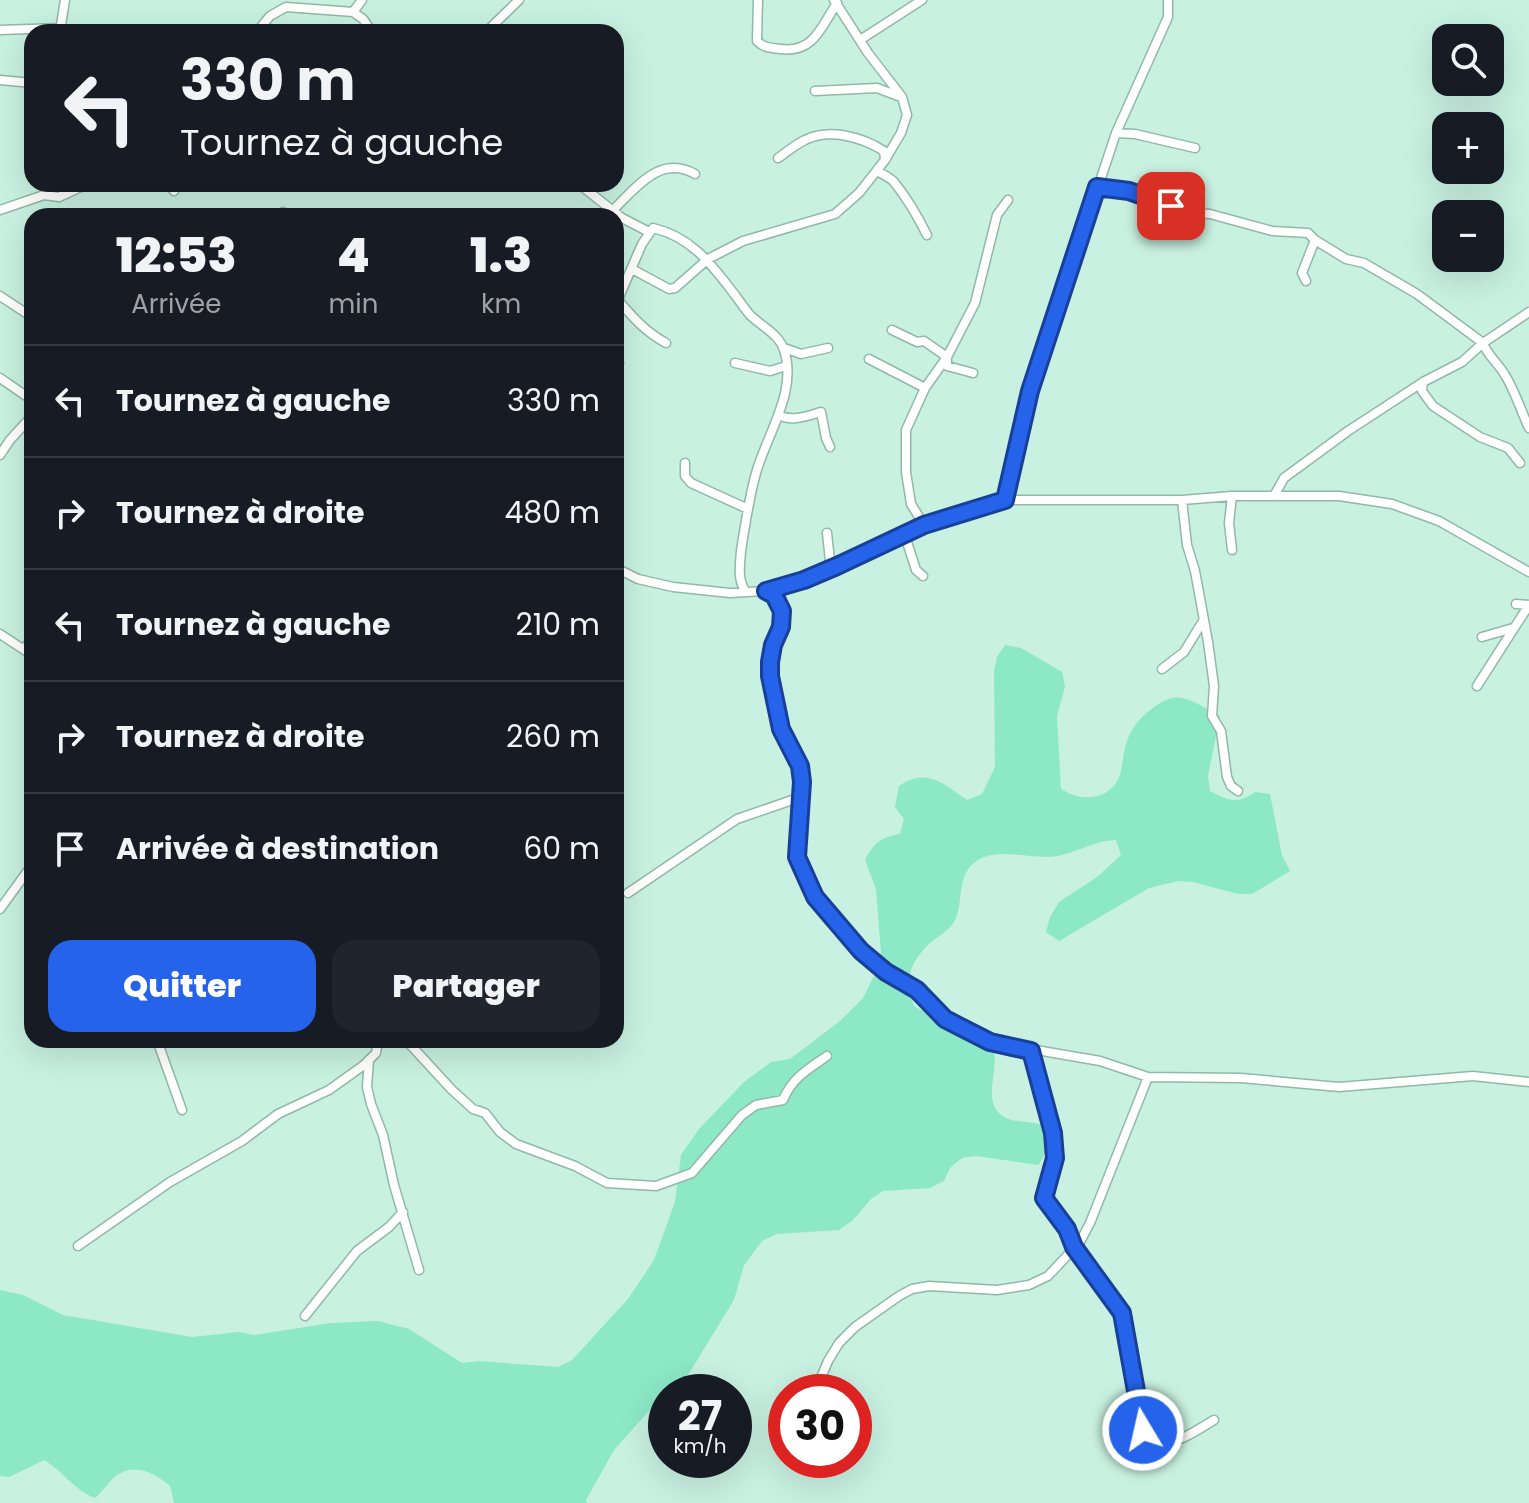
<!DOCTYPE html>
<html lang="fr">
<meta charset="utf-8">
<style>
body{margin:0;font-family:Poppins,sans-serif;background:#20242c;color:#f1f3f6;height:100vh;display:flex;flex-direction:column;font-size:30px;white-space:nowrap}
*{box-sizing:border-box;margin:0}
p{font-size:26px;color:#9ea1a6}
.icon{flex:none;width:44px;height:44px;fill:none;stroke:currentColor;stroke-width:2;stroke-linecap:round;stroke-linejoin:round}
.map{position:relative;flex:1;overflow:hidden}
.side{position:absolute;left:24px;top:208px;width:600px;height:840px;display:flex;flex-direction:column;background:#171b24;border-radius:24px;box-shadow:0 8px 32px #0002}
.side>*{flex:none}
.top-card{position:absolute;left:24px;top:24px;width:600px;height:168px;border-radius:24px;box-shadow:0 8px 32px #0002;background:#171b24;color:#f1f3f6;overflow:hidden}
.fabs{position:absolute;left:1432px;top:24px;display:grid;gap:16px}
.fabs a{display:grid;place-items:center;width:72px;height:72px;border-radius:16px;background:#171b24;box-shadow:0 8px 32px #0002;font-size:40px}
.speed{position:absolute;left:648px;top:1374px;display:flex;gap:16px;font-size:40px;font-weight:700;text-align:center}
.speed>*{display:grid;place-content:center;width:104px;height:104px;border-radius:50%;background:#171b24;box-shadow:0 8px 32px #0002;line-height:1}
.speed small{font-size:20px;font-weight:400}
.speed .limit{border:12px solid #d22;background:#fff;color:#111}
.pin{position:absolute;display:grid;place-items:center;width:68px;height:68px;color:#fff;margin:-34px;border-radius:16px;box-shadow:0 4px 12px #0006}
.me{position:absolute;width:88px;margin:-44px;rotate:351deg;stroke-linejoin:round;filter:drop-shadow(0 0 6px #0008)}
.turn{display:flex;align-items:center;gap:28px;height:168px;padding:0 24px;font-size:36px}
.turn .icon{width:104px;height:104px;stroke-width:2.5}
.turn b{display:block;font-size:56px;line-height:68px}
.eta{display:flex;justify-content:space-evenly;align-items:center;height:136px;text-align:center}
.eta b{font-size:48px;font-weight:800;line-height:56px}
.action{display:flex;gap:16px;margin-top:auto;padding:16px 24px}
.action a{flex:1;height:92px;border-radius:24px;background:#2563eb;color:#fff;font-size:32px;font-weight:800;line-height:92px;text-align:center}
.action a+a{background:#20242c;color:#f1f3f6}
ul{padding:0;list-style:none}
li{display:flex;align-items:center;gap:24px;height:112px;padding:0 24px;border-top:2px solid #363941}
li div{flex:1}
li b{display:block;font-size:30px}
li em{font-style:normal}
.map>svg:first-child{display:block}
.green{fill:#8ce8c7}
.lines{fill:none;stroke-linecap:round;stroke-linejoin:round}
.minor-casing{stroke:#91b8a9;stroke-width:11}
.minor{stroke:#fff;stroke-width:8}
.route-casing{stroke:#184099;stroke-width:20}
.route{stroke:#2563eb;stroke-width:14}
</style>
<div class="map">
<svg width="1529" height="1503" viewBox="0 0 1529 1503">
<rect width="100%" height="100%" fill="#c8f1e1"/>
<path class="green" d="M1005 645 1021 648 1062 672 1065 687 1057 716 1061 789C1078 800 1102 802 1116 783 1122 775 1122 762 1124 753 1127 734 1137 719 1153 708 1161 702 1171 696 1181 698 1194 700 1208 710 1220 716L1208 776 1210 791C1230 801 1236 805 1255 792L1270 794 1282 855 1290 871 1252 894H1238L1193 882 1178 881 1149 888 1059 941 1046 932 1050 917 1059 902 1097 877 1121 855 1116 840C1093 841 1078 852 1057 856 1034 860 1006 849 984 857 954 869 965 900 955 920 949 932 937 936 928 945 908 965 905 981 914 1006L994 1051C999 1073 979 1106 1008 1119 1017 1122 1030 1122 1040 1124 1049 1140 1049 1150 1038 1165L976 1156 962 1158 950 1168 944 1181 930 1188 883 1191 871 1199 852 1221 839 1230 777 1234 762 1241 744 1265 734 1300 688 1375 666 1392 614 1450 586 1500 587 1503H174L170 1486C154 1473 136 1463 117 1475 109 1481 103 1491 95 1498 74 1490 63 1471 44 1460L9 1477 0 1476V1290L23 1295 63 1315 192 1337 239 1332 254 1335 331 1323 378 1321 409 1329 462 1363 479 1361 558 1367 572 1360 628 1299 654 1260 675 1202 681 1155 699 1129 744 1082 771 1062 790 1059 840 1021 863 998 878 968 881 953 876 889 865 860C874 843 881 837 900 834L904 819 895 807 899 786C928 767 943 784 967 800L982 794 995 767 994 672 997 657Z"/>
<g class="lines">
<g class="minor-casing">
<path id="minor" d="M758 0 757 41C764 48 771 48 781 49 814 53 821 27 837 3
M353 12 362 0
M0 30 60 28 73 32
M60 31 65 0
M257 32 270 16 286 7 353 12 363 19 372 32
M486 32 519 0
M860 40 922 0
M0 80 32 83
M815 91 877 88 901 97
M1116 133 1168 17V0
M778 158C787 152 796 144 805 140 830 128 862 137 884 151L885 159
M877 171C882 174 891 178 894 182 907 198 918 217 927 235
M169 184 174 191
M579 184 622 218 649 232
M1097 187 1129 191 1191 213 1210 214 1272 231 1308 233 1315 240 1302 273 1306 281
M0 210 44 195 59 197 87 184
M612 211C636 188 660 154 695 174
M280 216 283 212
M1315 240 1346 259 1364 263 1417 294 1483 343C1487 355 1498 363 1505 375 1515 391 1521 411 1529 428
M632 269 669 289 675 288 708 259 743 241 835 214 859 193 885 160 901 133 907 115 902 97 868 53 834 0
M0 296 32 317
M617 299C632 316 644 331 666 343
M616 304 642 244 653 228C692 237 712 265 735 295 740 302 745 309 750 315 761 326 779 334 784 350 798 391 767 434 756 473 749 498 745 525 741 551 740 565 737 580 746 592
M892 330 917 342 924 341 947 357V366L973 373
M784 348 801 354 828 348
M869 359 925 388
M735 363 770 371 786 366
M616 364 619 363
M0 378 32 400
M1423 382 1422 391 1433 406 1480 437 1508 448 1520 463
M778 415C792 422 807 416 821 412L826 438 830 447
M0 455 10 440 32 416
M685 463V476L691 483 748 509
M616 472 617 470
M1232 496 1229 523 1232 550
M1274 496 1284 478 1348 431 1423 382 1462 362 1483 343 1529 312
M1005 500 1030 391 1116 133 1135 134 1195 148
M1182 500 1187 545 1195 571 1208 642 1214 686 1212 716 1221 731 1227 777 1231 786 1238 791
M924 525 911 504 906 472V430L925 388 947 357 975 303 997 215 1008 200
M827 533 830 561 837 566
M905 536 916 570 923 576
M616 568 638 579 673 587 730 593 766 591 804 580 837 566 924 525 1005 500H1182L1232 496H1339L1392 504 1439 521 1529 572
M766 591 774 595 782 611 781 627 773 645 770 662V676L781 729 800 766 802 782 797 857 802 870 815 897 861 951 886 972 917 990 945 1019 990 1042 1100 1061 1148 1077 1241 1078 1339 1087 1473 1076 1529 1082
M1516 604 1529 605
M0 634 32 655
M1482 637 1513 628
M24 649 32 639
M1162 669 1184 652 1203 621
M1477 686 1529 605
M628 893 737 819 801 797
M0 909 32 865
M157 1040 182 1110
M406 1040 452 1090 473 1109 485 1113 500 1132 516 1144 575 1166 607 1183 656 1186 692 1173 742 1115 756 1105 783 1100C792 1078 808 1069 827 1056
M1031 1051 1053 1133 1055 1158 1044 1198 1067 1229 1074 1247 1122 1313 1143 1430 1147 1441C1174 1448 1192 1433 1214 1420
M369 1060 367 1087 371 1104 383 1135 394 1185 419 1270
M78 1246 170 1182 242 1141 278 1114 329 1090 364 1065 376 1053 378 1040
M305 1316 357 1251 389 1227 403 1212
M815 1392 828 1361 839 1343 855 1327 899 1296 912 1289 929 1286 997 1290 1029 1285 1048 1276 1080 1242 1090 1223 1148 1077"/>
</g>
<use href="#minor" class="minor"/>
</g>
<g class="lines">
<g class="route-casing">
<path id="route" d="M1143 1430 1122 1313 1074 1247 1067 1229 1044 1198 1055 1158 1053 1133 1031 1051 990 1042 945 1019 917 990 886 972 861 951 815 897 797 857 802 782 800 766 781 729 770 676V662L773 645 781 627 782 611 774 595 766 591 804 580 837 566 924 525 1005 500 1030 391 1097 187 1129 191 1171 206"/>
</g>
<use href="#route" class="route"/>
</g>
</svg>
<div class="fabs">
<a><svg class="icon" aria-label="search" viewBox="0 0 24 24"><circle cx="10" cy="10" r="6"/><path d="M15 15l6 6"/></svg></a>
<a>+</a>
<a>−</a>
</div>
<div class="speed"><div>27<small>km/h</small></div><div class="limit">30</div></div>
<div class="pin" style="left:1171px;top:206px;background:#d93025"><svg class="icon" aria-label="arrive" viewBox="0 0 24 24"><path d="M6 21V4h12l-3 4 3 4H6"/></svg></div>
<svg class="me" style="left:1143px;top:1430px" viewBox="-20 -20 40 40"><circle r="17" fill="#2563eb" stroke="#fff" stroke-width="3"/><path d="M0-11L8 9 0 5-8 9z" fill="#fff"/></svg>
<div class="top-card">
<div class="turn"><svg class="icon" aria-label="left" viewBox="0 0 24 24"><path d="M17 20v-9H6M10 6l-5 5 5 5"/></svg><div><b>330 m</b>Tournez à gauche</div></div>
</div>
<section class="side">
<div class="eta">
<div><b>12:53</b><p>Arrivée</p></div>
<div><b>4</b><p>min</p></div>
<div><b>1.3</b><p>km</p></div>
</div>
<ul>
<li><svg class="icon" aria-label="left" viewBox="0 0 24 24"><path d="M17 20v-9H6M10 6l-5 5 5 5"/></svg><div><b>Tournez à gauche</b></div><em>330 m</em></li>
<li><svg class="icon" aria-label="right" viewBox="0 0 24 24"><path d="M7 20v-9h11M14 6l5 5-5 5"/></svg><div><b>Tournez à droite</b></div><em>480 m</em></li>
<li><svg class="icon" aria-label="left" viewBox="0 0 24 24"><path d="M17 20v-9H6M10 6l-5 5 5 5"/></svg><div><b>Tournez à gauche</b></div><em>210 m</em></li>
<li><svg class="icon" aria-label="right" viewBox="0 0 24 24"><path d="M7 20v-9h11M14 6l5 5-5 5"/></svg><div><b>Tournez à droite</b></div><em>260 m</em></li>
<li><svg class="icon" aria-label="arrive" viewBox="0 0 24 24"><path d="M6 21V4h12l-3 4 3 4H6"/></svg><div><b>Arrivée à destination</b></div><em>60 m</em></li>
</ul>
<div class="action"><a>Quitter</a><a>Partager</a></div>
</section>
</div>
